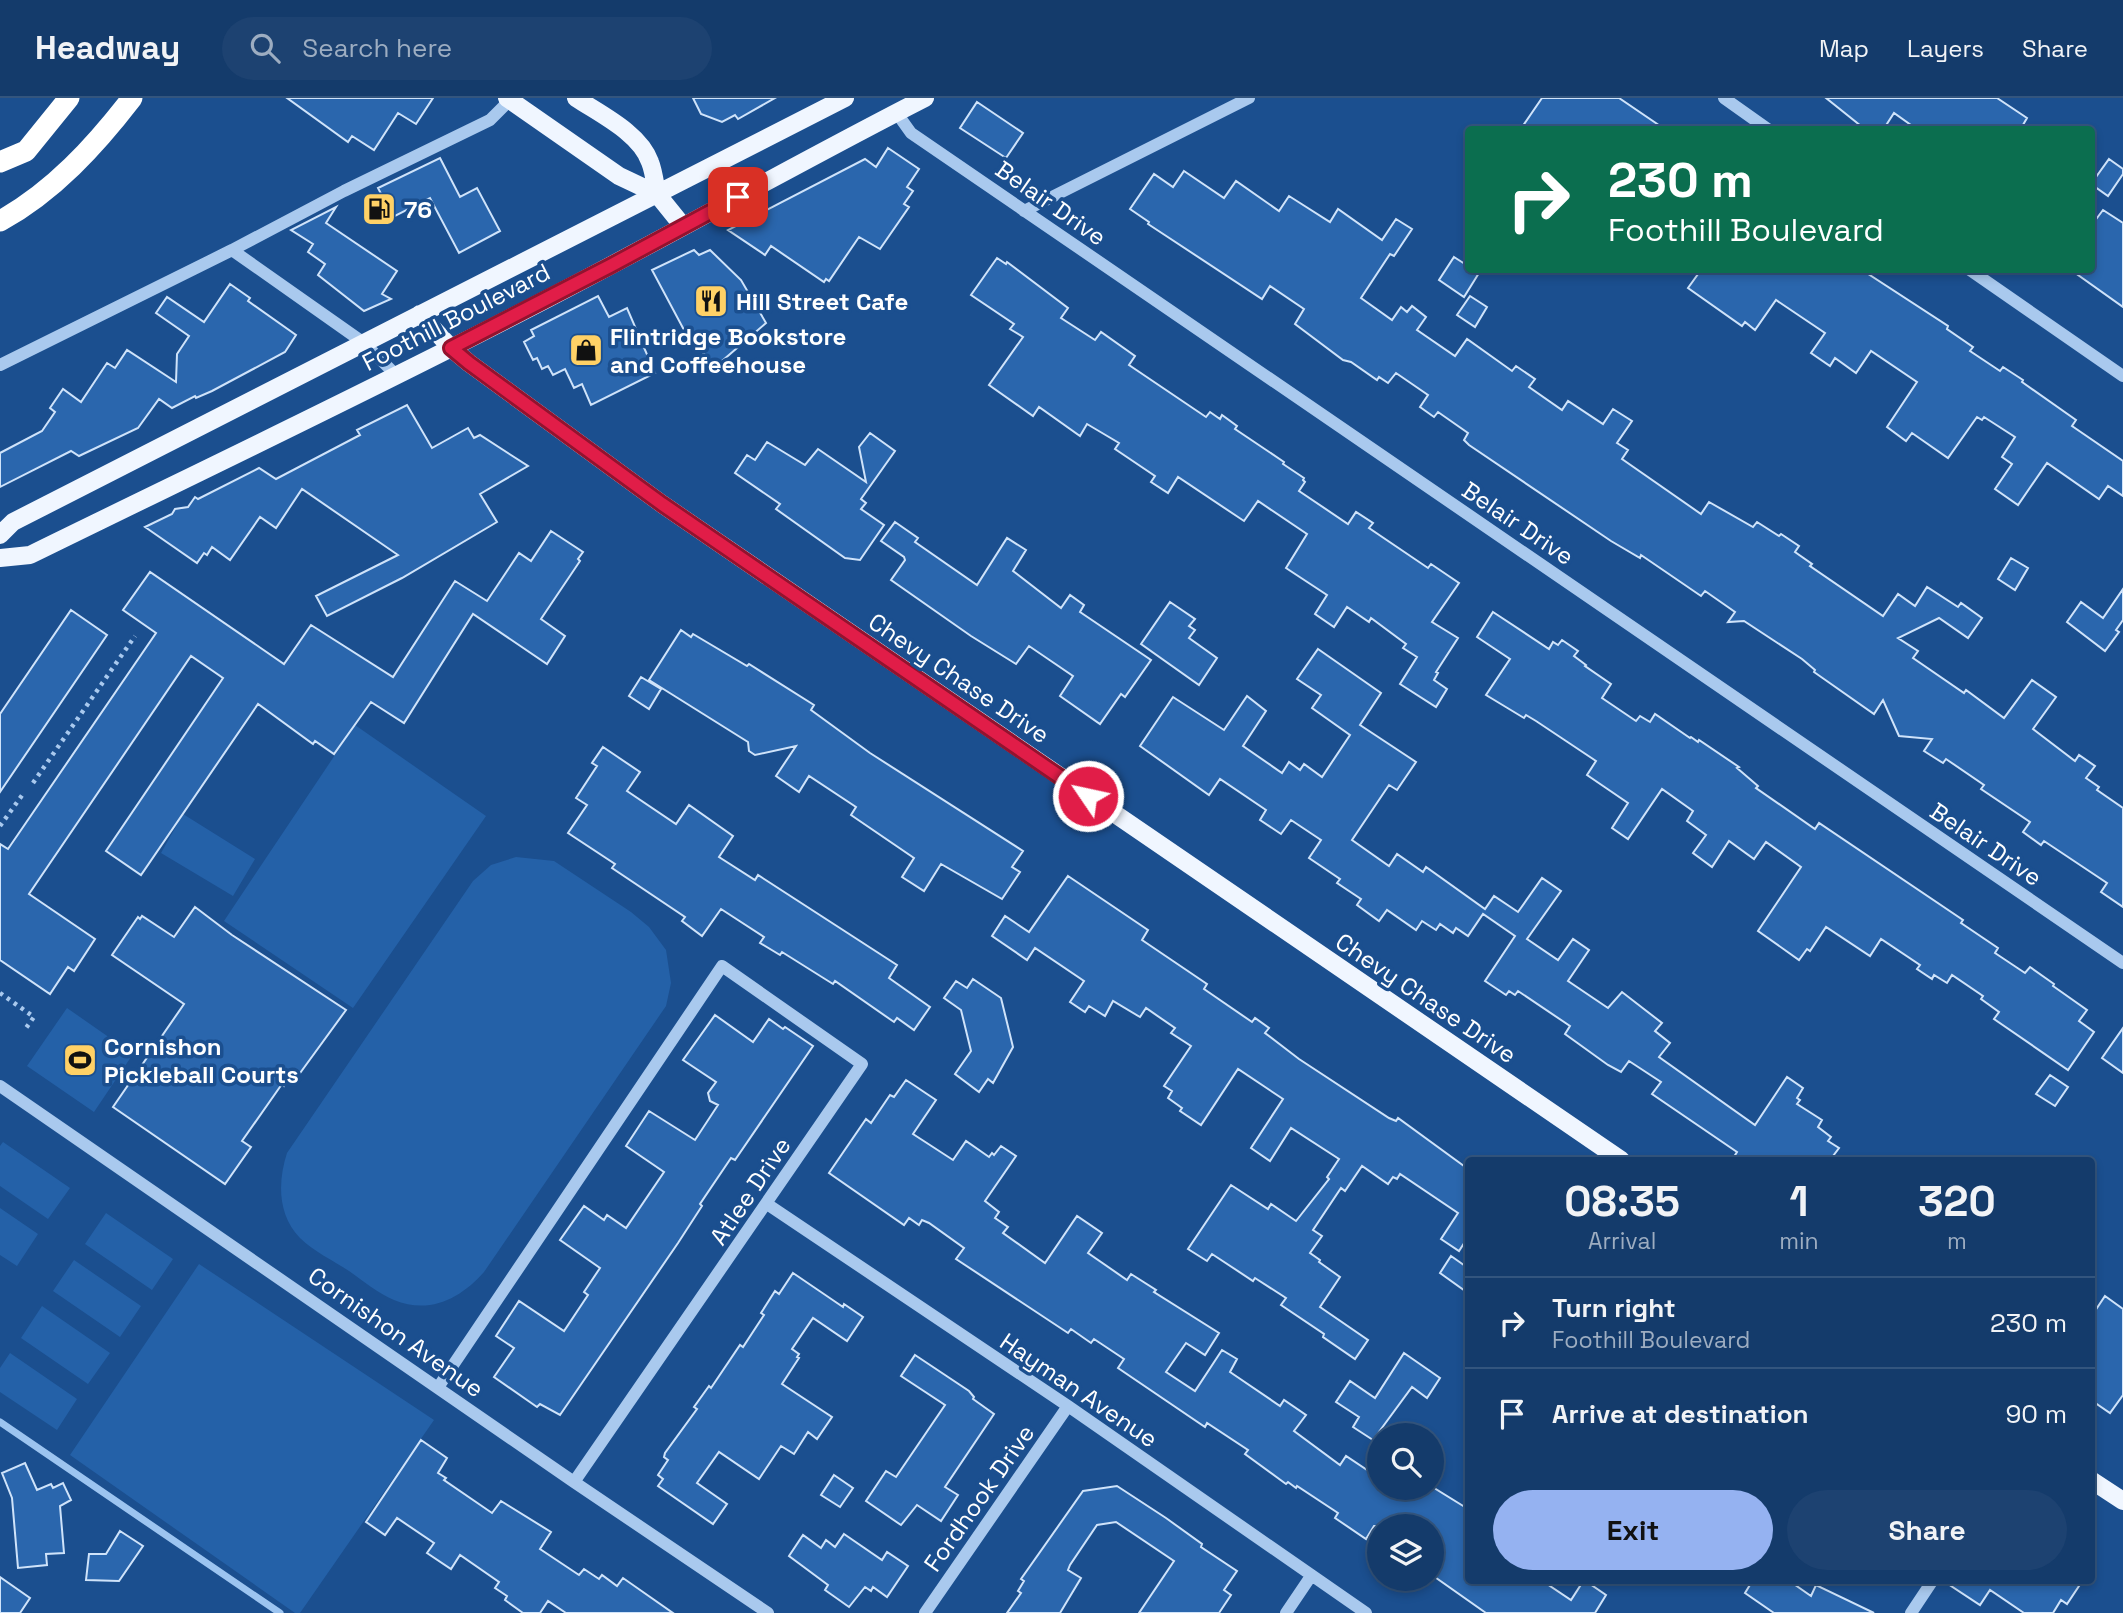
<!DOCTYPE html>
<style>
body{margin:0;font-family:"Space Grotesk",sans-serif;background:#1d4271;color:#f1f3f6;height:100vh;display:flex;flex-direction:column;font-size:26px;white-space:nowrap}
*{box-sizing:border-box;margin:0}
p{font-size:23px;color:#9dadc1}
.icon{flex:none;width:38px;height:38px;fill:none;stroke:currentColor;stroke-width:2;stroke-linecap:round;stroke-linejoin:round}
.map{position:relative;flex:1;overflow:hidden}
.side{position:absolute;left:1465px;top:1059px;width:630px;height:427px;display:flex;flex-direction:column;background:#143b6b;border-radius:7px;box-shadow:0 4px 10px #0003,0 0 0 2px #33557e}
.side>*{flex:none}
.banner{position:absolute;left:1465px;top:28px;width:630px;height:147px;border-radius:7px;box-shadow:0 4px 10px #0003,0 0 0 2px #33557e;background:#0b6e4f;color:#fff;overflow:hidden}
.fabs{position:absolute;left:1367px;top:1325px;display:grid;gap:14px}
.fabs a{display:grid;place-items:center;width:77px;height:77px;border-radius:50%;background:#143b6b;box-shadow:0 4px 10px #0003,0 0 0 2px #33557e;font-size:35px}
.pin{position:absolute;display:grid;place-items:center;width:60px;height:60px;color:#fff;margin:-30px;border-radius:14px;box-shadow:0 4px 10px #0006}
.me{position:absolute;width:77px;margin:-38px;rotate:304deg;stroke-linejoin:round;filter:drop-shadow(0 0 5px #0008)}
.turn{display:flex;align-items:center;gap:24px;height:147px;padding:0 28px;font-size:32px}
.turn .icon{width:91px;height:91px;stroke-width:2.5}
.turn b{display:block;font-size:49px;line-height:60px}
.eta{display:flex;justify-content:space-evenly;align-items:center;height:119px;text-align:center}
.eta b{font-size:42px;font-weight:700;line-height:49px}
.cta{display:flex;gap:14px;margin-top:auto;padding:14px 28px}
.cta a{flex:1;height:80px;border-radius:42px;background:#95b2f1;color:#111;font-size:28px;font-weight:700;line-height:80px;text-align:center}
.cta a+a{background:#1d4271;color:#f1f3f6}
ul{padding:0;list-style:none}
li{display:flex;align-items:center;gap:21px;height:91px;padding:0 28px;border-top:2px solid #33557e}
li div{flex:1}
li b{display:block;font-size:26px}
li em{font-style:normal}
header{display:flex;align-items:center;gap:42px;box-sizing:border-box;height:98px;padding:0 35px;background:#143b6b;border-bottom:2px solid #33557e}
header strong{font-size:33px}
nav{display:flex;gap:38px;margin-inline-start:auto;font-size:24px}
.search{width:490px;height:63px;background:#1d4271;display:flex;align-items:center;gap:18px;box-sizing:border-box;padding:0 24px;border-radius:38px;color:#9dadc1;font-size:26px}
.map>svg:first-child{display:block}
.green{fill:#2461a8}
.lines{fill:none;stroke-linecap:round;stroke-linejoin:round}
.stream{stroke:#9cc4f0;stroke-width:7}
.building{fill:#2a66ad;stroke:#cfe3fa;stroke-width:2}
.path{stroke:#a9c9ee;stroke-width:4.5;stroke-dasharray:3.5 5;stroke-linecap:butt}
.minor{stroke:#a9c9ee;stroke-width:12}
.major{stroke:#f0f6ff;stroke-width:18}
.highway{stroke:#fff;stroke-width:21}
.route-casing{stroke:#92132f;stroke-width:18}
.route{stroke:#e11d48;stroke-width:12}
.labels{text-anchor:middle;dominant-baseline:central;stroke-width:7;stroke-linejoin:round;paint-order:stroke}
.street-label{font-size:24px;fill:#fff;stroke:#1b4f8f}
.poi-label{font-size:24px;font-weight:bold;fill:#fff;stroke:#1b4f8f;text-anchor:start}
</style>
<header>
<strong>Headway</strong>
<div class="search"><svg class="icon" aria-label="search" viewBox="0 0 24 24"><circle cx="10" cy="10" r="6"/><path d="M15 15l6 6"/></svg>Search here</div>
<nav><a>Map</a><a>Layers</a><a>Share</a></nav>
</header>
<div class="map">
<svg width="2123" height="1515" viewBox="0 0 2123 1515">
<rect width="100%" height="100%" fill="#1b4f8f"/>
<path class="green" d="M355 627 486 718 353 910 224 823Z
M183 716 255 761 233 798 161 755Z
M516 759 554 763 631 814 649 829 666 852 671 885 666 908 484 1174C461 1200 430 1217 394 1202 378 1195 363 1183 349 1173 334 1163 313 1153 300 1140 277 1116 278 1083 287 1055L473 783 491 767Z
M67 910 133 956 94 1014 27 968Z
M3 1044 70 1090 48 1121 0 1088V1048Z
M0 1110 38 1136 17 1168 0 1157Z
M106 1115 173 1161 152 1192 85 1146Z
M74 1162 141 1208 120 1239 53 1193Z
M199 1166 434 1322 300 1515H295L70 1357Z
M42 1208 110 1255 88 1286 21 1240Z
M10 1255 77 1301 57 1332 0 1294V1270Z"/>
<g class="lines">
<path class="stream" d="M0 1324 280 1515"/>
</g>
<path class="building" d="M287 0H433L416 26 398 15 374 52 352 38 348 44Z
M693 0H775L738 21 735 17 722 24 701 16Z
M1542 0H1619L1666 32H1520Z
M1826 0H1997L2027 20 2020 32H1918L1894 15 1883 32H1866Z
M977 4 1023 35 1006 60 960 30Z
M888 50 919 71 907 89 913 93 904 106 909 109 880 151 859 139 829 183 826 181 824 184 771 148 765 157 728 132 865 61 876 69Z
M440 60 460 99 477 90 500 133 459 155 430 100 393 119 378 90Z
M2109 61 2123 71V76L2108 98 2091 86Z
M1184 73 1224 100 1236 83 1279 113 1289 98 1330 124 1338 111 1382 142 1396 121 1412 131 1394 158 1390 156 1361 200 1392 222 1401 209 1407 214 1412 208 1426 219 1417 232 1455 258 1467 241 1512 273 1516 268 1535 281 1529 289 1562 312 1568 303 1603 326 1613 311 1632 323 1617 345 1628 352 1622 361 1701 416 1709 404 1753 429 1757 424 1779 438 1781 436 1799 448 1795 454 1812 466 1810 468 1883 518 1898 496 1915 508 1927 489 1958 509 1961 505 1982 520 1968 540 1939 520 1898 540 1918 553 1913 560 1964 595 1966 592 2004 620 2032 582 2056 599 2033 631 2075 663 2079 657 2095 668 2086 680 2099 689 2097 692 2123 710V809L2101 794 2107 785 2044 743 2041 747 2023 734 2030 724 1981 691 1984 687 1946 661 1943 665 1924 653 1932 641 1899 638 1883 602 1874 616 1814 574 1815 572 1802 561 1744 523 1728 524 1735 514 1705 493 1701 498 1641 457 1640 460 1611 443 1469 347 1464 342 1468 335 1438 314 1434 319 1420 309 1428 297 1396 275 1388 285 1379 279 1377 282 1351 264 1343 262 1295 226 1304 211 1270 188 1262 201 1148 126 1149 124 1130 111 1154 76 1173 89Z
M336 109 326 125 397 173 382 196 391 201 364 213 318 177 325 166 308 154 313 146 291 132Z
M2103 112 2123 125V209L2071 172H2091V128Z
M694 152 699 157 710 152 741 182 766 225 715 269 684 232 652 172Z
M1454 159 1468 168V172H1473L1479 175 1464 199 1439 182Z
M997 160 1006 166 1007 164 1068 210 1061 220 1095 242 1101 234 1135 258 1129 267 1206 319 1210 314 1220 321 1222 317 1237 328 1235 331 1284 364 1283 366 1304 380 1303 382 1305 384 1299 393 1348 426 1356 414 1373 425 1369 430 1428 470 1431 466 1459 485 1432 524 1458 540 1436 574 1438 575 1434 582 1447 591 1436 609 1400 586 1417 559 1403 550 1406 546 1371 520 1369 524 1347 509 1334 529 1315 516 1327 497 1286 470 1307 436 1258 403 1244 423 1178 379 1168 395 1151 384 1155 378 1115 351 1119 345 1087 326 1080 338 1039 309 1033 318 989 287 1023 239 1010 231 1014 226 971 197Z
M1701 172H1862L1948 228 1947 231 1973 249 1970 253 2000 273 2003 269 2023 282 2022 284 2076 322 2072 328 2123 363V398L2108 388 2099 401 2047 365 2018 407 1995 391 2012 366 2002 359 2015 339 1984 319 1982 322 1977 319 1948 360 1912 335 1906 343 1887 329 1917 284 1871 253 1856 275 1835 260 1830 268 1811 255 1825 235 1776 202 1755 232 1745 224 1742 228 1688 190Z
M230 186 250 200 248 203 296 237 285 254 212 293 196 300 195 298 172 310 159 301 138 330 79 358 71 353 0 389V355L42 333 55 314 50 310 63 291 81 304 107 265 115 270 127 252 176 284 177 256 189 238 156 215 167 199 204 224Z
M598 198 609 219 627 210 655 275 591 307 582 286 574 290 565 271 553 277 548 268 542 271 537 260 533 262 524 244 534 238 531 232Z
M1470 198 1487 209 1475 229 1457 217Z
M407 307 432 350 468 330 474 340 480 337 528 368 480 396 497 424 402 480 327 518 316 498 398 457 302 391 276 430 260 419 230 462 212 449 207 457 204 455 197 465 145 429 172 416 175 411 188 409 195 399 198 401 259 370 276 381 360 337 357 332Z
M870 335 895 353 861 401 866 405 861 411 884 427 860 462 845 460 776 411 780 406 735 375 747 357 755 362 767 344 805 367 818 351 866 384 859 349Z
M895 424 918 440 915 444 977 487 1007 440 1026 452 1013 473 1061 510 1070 497 1084 507 1080 514 1151 562 1125 599 1121 596 1100 626 1060 598 1073 578 1029 548 1016 566 971 538 891 482 905 462 904 459 881 443Z
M551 433 583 454 578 461 580 463 541 521 565 538 547 566 473 516 404 625 371 604 334 656 315 643 313 646 258 606 141 777 106 753 223 580 191 558 29 796 95 841 74 873 68 869 50 896 0 862V746L8 751 156 535 123 512 150 474 284 566 311 527 393 579 455 483 487 503 519 455 531 463Z
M2011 460 2028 470 2015 492 1998 481Z
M2123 491V522L2116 532 2119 534 2105 553 2067 524 2081 504 2103 520Z
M1170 504 1195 521 1189 528 1195 532 1189 540 1217 560 1199 587 1141 546Z
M71 512 107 537 0 694V616Z
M1493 514 1549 551 1553 544 1558 547 1562 542 1578 553 1574 558 1586 567 1585 568 1611 586 1602 600 1636 623 1640 618 1650 624 1655 616 1690 640 1691 639 1698 644 1699 642 1739 669 1737 670 1758 688 1756 690 1815 731 1819 725 1963 822 1961 825 1998 850 1995 855 2025 875 2030 869 2054 886 2053 888 2087 912 2079 923 2094 934 2068 972 1994 921 1999 914 1981 901 1983 898 1952 877 1947 885 1934 877 1932 881 1917 871 1920 867 1881 841 1870 858 1826 829 1810 853 1807 851 1799 862 1758 833 1801 769 1766 744 1754 761 1729 743 1712 769 1693 755 1706 737 1687 723 1693 713 1662 691 1628 741 1612 730 1628 705 1587 677 1596 663 1536 623 1526 617 1524 620 1486 597 1510 561 1477 539Z
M681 532 691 539 693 536 747 568 749 566 814 607 811 612 870 655 1023 753 1012 769 1020 774 1002 801 941 766 924 793 902 779 914 760 851 717 856 709 809 678 799 694 776 678 796 648 755 657 749 653 748 644 649 582Z
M1318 551 1381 595 1360 627 1416 664 1397 692 1389 687 1352 742 1389 768 1397 756 1423 774 1426 769 1485 811 1494 798 1518 814 1542 780 1561 793 1527 841 1558 862 1573 841 1589 852 1568 883 1608 910 1622 894 1662 925 1655 933 1670 945 1659 959 1755 1027 1787 979 1803 990 1797 1000 1800 1002 1797 1006 1822 1022 1818 1029 1831 1039 1828 1043 1839 1050 1830 1062H1732L1737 1054 1652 996 1661 984 1629 963 1621 974 1608 967 1565 936 1570 928 1518 893 1515 897 1509 893 1506 897 1485 883 1515 838 1483 816 1468 838 1456 830 1453 835 1440 826 1436 832 1422 823 1416 832 1387 812 1379 823 1357 807 1361 801 1337 785 1340 781 1309 760 1321 742 1291 722 1281 736 1260 722 1266 712 1220 681 1209 697 1140 648 1173 599 1224 632 1247 598 1266 613 1243 648 1282 675 1289 664 1300 672 1304 666 1322 679 1350 637 1312 610 1321 597 1297 581Z
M641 579 661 591 649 611 629 598Z
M603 649 640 674 627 693 676 726 689 707 733 738 719 759 755 782 758 777 897 867 889 880 930 909 914 932 897 920 894 924 835 883 833 886 782 854 780 857 760 845 764 839 721 811 702 838 682 823 685 819 612 770 615 766 568 735 587 707 576 700 597 668 592 665Z
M1068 778 1148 832 1142 842 1207 886 1204 891 1252 924 1255 920 1269 930 1265 935 1299 961 1389 1020 1396 1023 1398 1020 1468 1071V1139L1459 1153 1441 1141 1458 1115 1400 1076 1397 1081 1393 1079 1388 1086 1362 1068 1345 1093 1341 1090 1313 1132 1322 1138 1310 1155 1320 1162 1319 1164 1340 1179 1320 1209 1368 1242 1355 1261 1323 1239 1324 1236 1281 1207 1286 1200 1255 1180 1253 1183 1212 1156 1207 1163 1188 1151 1231 1087 1268 1111 1271 1106 1296 1123 1329 1081 1327 1079 1339 1061 1291 1030 1270 1063 1251 1050 1283 1001 1238 971 1201 1027 1180 1013 1182 1010 1168 1000 1172 993 1164 988 1191 948 1171 935 1175 930 1146 910 1140 919 1113 903 1105 918 1089 908 1085 914 1070 904 1084 883 1035 850 1027 862 992 838 1005 818 1029 834Z
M195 809 232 837 346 912 295 982 290 979 284 988 282 986 242 1043 251 1049 225 1086 113 1009 184 906 112 857 138 819 140 821 142 818 174 839Z
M973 881 1001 900 1013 949 993 985 988 981 979 994 955 976 971 953 961 912 944 900 956 883 967 890Z
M715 917 753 944 769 921 783 931 785 929 813 948 735 1062 731 1060 700 1106 702 1108 678 1145 560 1317 540 1306 537 1309 494 1279 514 1250 496 1238 519 1203 564 1233 588 1197 584 1194 600 1170 560 1142 584 1108 604 1122 607 1117 626 1130 664 1074 626 1048 649 1013 695 1042 718 1007 710 1003 708 995 716 984 683 962Z
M2123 930V975L2102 960Z
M2050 977 2068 989 2055 1008 2036 996Z
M906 982 936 1002 913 1036 953 1062 966 1043 989 1059 992 1055 994 1057 1001 1048 1016 1058 985 1103 999 1114 995 1120 1008 1129 1003 1135 1045 1165 1077 1118 1102 1135 1088 1155 1127 1182 1131 1176 1156 1192 1154 1194 1219 1235 1205 1257 1186 1245 1166 1274 1195 1293 1222 1252 1237 1261 1230 1274 1280 1308 1284 1302 1306 1317 1294 1333 1340 1367 1346 1358 1379 1380V1390H1434L1468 1411V1482H1541L1571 1502 1584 1482 1606 1497 1595 1515H1486L1432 1477V1428H1374L1366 1441 1335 1420 1338 1415 1297 1388 1296 1390 1288 1384 1286 1386 1245 1356 1248 1352 1207 1325 1205 1329 1118 1270 1124 1261 1094 1241 1091 1245 1071 1231 1068 1235 956 1161 964 1150 929 1125 922 1122 919 1127 909 1120 904 1127 829 1075 866 1021 871 1025 890 997 894 999Z
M1451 1158 1468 1170V1195L1440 1175Z
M793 1175 843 1209 844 1206 863 1219 847 1243 813 1220 792 1251 799 1256 797 1259 799 1260 782 1286 832 1319 817 1341 808 1334 794 1356 781 1348 759 1381 719 1354 697 1385 727 1406 713 1426 658 1388 663 1381 658 1377 668 1362 664 1359 665 1355 697 1311 694 1309 709 1288 711 1290 740 1247 743 1249 764 1217 761 1215 775 1193 779 1196Z
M2105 1198 2123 1211V1297L2110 1315 2091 1302V1219Z
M1404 1255 1440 1280 1427 1300 1412 1289 1373 1342 1353 1329 1359 1319 1336 1304 1350 1283 1375 1300Z
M915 1257 969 1293 974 1299 973 1301 994 1316 945 1389 958 1397 941 1423 917 1407 901 1427 866 1403 886 1373 896 1379 945 1307 901 1278Z
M421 1342 447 1360 438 1375 446 1380 444 1382 492 1415 501 1403 551 1434 540 1451 579 1477 584 1471 599 1481 602 1477 617 1488 623 1480 673 1515H566L548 1503 540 1515H523L505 1502 507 1498 495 1490 499 1484 460 1457 451 1471 427 1455 434 1445 397 1420 385 1437 366 1424Z
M25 1365 37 1392 51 1386 53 1390 63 1385 71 1402 60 1408 64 1455 46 1456 47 1467 18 1470 12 1400 2 1375Z
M834 1377 853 1390 840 1409 821 1397Z
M1117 1388 1166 1420 1202 1446 1201 1449 1237 1473 1224 1492 1231 1497 1219 1515H1139L1174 1463 1116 1424 1097 1427 1070 1467 1068 1472 1081 1480 1060 1515H1007L1021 1495 1018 1493 1024 1483 1021 1481 1083 1393Z
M120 1433 143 1448 119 1483 86 1482 89 1456H106Z
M844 1436 882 1462 887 1454 908 1468 887 1499 873 1489 871 1493 865 1489 849 1509 825 1492 828 1487 789 1458 803 1437 821 1450 826 1442 835 1449Z
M0 1479 30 1500 20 1515H0Z
M1753 1482H1788L1811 1498 1816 1487 1874 1515H1774L1745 1495Z
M1942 1482H2083L2067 1506 2061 1502 2053 1515H2024L1990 1492 1980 1507Z"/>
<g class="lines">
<path class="path" d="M33 685 135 538
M0 728 23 696
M0 895 34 919 26 930"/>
<path class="minor" d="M1724 0 1769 32
M896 14 911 35 2123 865
M1024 113 1249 0
M232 152 364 245 396 277
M1970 172 2123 278
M0 267 232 152 344 93 490 22 510 2
M0 988 574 1384 768 1515
M767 1106 1068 1308 1366 1515
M439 1288 722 868 862 966 574 1384
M925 1515 1068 1308
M1286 1515 1311 1478
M1911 1515 1933 1482"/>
<path class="major" d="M507 0 619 78 657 96 682 127
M576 0C600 16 640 35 650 64 654 74 655 86 657 96
M420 216 451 250 469 265 662 406 1621 1062
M0 437 13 424 845 0
M0 460 30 457C193 377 357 299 518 216 655 146 788 70 925 0
M2091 1382 2123 1403"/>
<path class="highway" d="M0 64 26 53 69 0
M0 123C53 94 95 48 132 0"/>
</g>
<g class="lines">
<g class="route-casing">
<path id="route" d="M738 99 610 168 451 250 469 265 662 406 1088 698"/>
</g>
<use href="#route" class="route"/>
</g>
<defs>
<g id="fuel-square" transform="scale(1.75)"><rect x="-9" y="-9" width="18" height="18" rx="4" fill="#ffd166" stroke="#1b4f8f"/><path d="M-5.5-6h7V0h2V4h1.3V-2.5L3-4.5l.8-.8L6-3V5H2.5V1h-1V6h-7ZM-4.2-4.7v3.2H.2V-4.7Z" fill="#111"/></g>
<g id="restaurant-square" transform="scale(1.75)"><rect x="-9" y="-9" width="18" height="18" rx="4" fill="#ffd166" stroke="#1b4f8f"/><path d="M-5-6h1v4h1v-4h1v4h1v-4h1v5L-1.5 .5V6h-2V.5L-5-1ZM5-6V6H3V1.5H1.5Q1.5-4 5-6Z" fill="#111"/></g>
<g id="shop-square" transform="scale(1.75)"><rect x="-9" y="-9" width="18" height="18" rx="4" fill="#ffd166" stroke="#1b4f8f"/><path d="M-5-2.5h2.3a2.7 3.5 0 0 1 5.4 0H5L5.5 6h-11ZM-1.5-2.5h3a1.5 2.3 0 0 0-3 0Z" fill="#111"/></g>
<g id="stadium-square" transform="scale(1.75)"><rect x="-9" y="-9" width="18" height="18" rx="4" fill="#ffd166" stroke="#1b4f8f"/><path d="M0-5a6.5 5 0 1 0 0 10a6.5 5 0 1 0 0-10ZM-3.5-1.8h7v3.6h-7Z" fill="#111"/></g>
</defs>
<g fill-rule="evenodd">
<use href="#fuel-square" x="379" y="111"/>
<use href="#restaurant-square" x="711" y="203"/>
<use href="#shop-square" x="586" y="252"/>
<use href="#stadium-square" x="80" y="962"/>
</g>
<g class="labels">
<g class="street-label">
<text transform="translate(1051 105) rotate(35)">Belair Drive</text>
<text transform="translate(456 219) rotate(-27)">Foothill Boulevard</text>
<text transform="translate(1518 425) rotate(34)">Belair Drive</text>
<text transform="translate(959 580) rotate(34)">Chevy Chase Drive</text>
<text transform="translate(1986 746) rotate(34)">Belair Drive</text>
<text transform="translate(1426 900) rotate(34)">Chevy Chase Drive</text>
<text transform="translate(750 1093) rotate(-56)">Atlee Drive</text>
<text transform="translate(396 1234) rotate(35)">Cornishon Avenue</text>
<text transform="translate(1079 1292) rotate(34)">Hayman Avenue</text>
<text transform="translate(979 1400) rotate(-55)">Fordhook Drive</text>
</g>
<g class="poi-label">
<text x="404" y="111">76</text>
<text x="736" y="203">Hill Street Cafe</text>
<text x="610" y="238">Flintridge Bookstore<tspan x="610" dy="28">and Coffeehouse</tspan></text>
<text x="104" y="948">Cornishon<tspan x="104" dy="28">Pickleball Courts</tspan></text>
</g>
</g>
</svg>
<div class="fabs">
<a><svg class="icon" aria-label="search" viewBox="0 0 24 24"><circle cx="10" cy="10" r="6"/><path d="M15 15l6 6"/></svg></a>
<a><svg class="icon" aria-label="layers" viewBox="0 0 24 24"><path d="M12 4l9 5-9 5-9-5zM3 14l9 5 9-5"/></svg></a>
</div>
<div class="pin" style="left:738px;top:99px;background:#d93025"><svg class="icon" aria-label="arrive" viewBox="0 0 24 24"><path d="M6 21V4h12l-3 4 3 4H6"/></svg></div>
<svg class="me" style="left:1088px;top:698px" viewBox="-20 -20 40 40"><circle r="17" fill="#e11d48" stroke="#fff" stroke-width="3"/><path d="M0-11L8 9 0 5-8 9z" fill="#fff"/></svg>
<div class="banner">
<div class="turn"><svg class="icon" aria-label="right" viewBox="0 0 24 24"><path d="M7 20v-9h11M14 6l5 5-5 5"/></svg><div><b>230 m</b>Foothill Boulevard</div></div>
</div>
<section class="side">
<div class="eta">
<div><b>08:35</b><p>Arrival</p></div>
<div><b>1</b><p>min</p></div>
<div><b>320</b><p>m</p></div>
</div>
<ul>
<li><svg class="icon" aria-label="right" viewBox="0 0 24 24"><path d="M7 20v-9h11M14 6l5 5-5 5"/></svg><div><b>Turn right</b><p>Foothill Boulevard</p></div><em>230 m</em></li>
<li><svg class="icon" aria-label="arrive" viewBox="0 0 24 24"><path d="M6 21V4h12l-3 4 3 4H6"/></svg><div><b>Arrive at destination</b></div><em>90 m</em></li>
</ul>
<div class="cta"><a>Exit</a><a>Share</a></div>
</section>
</div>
